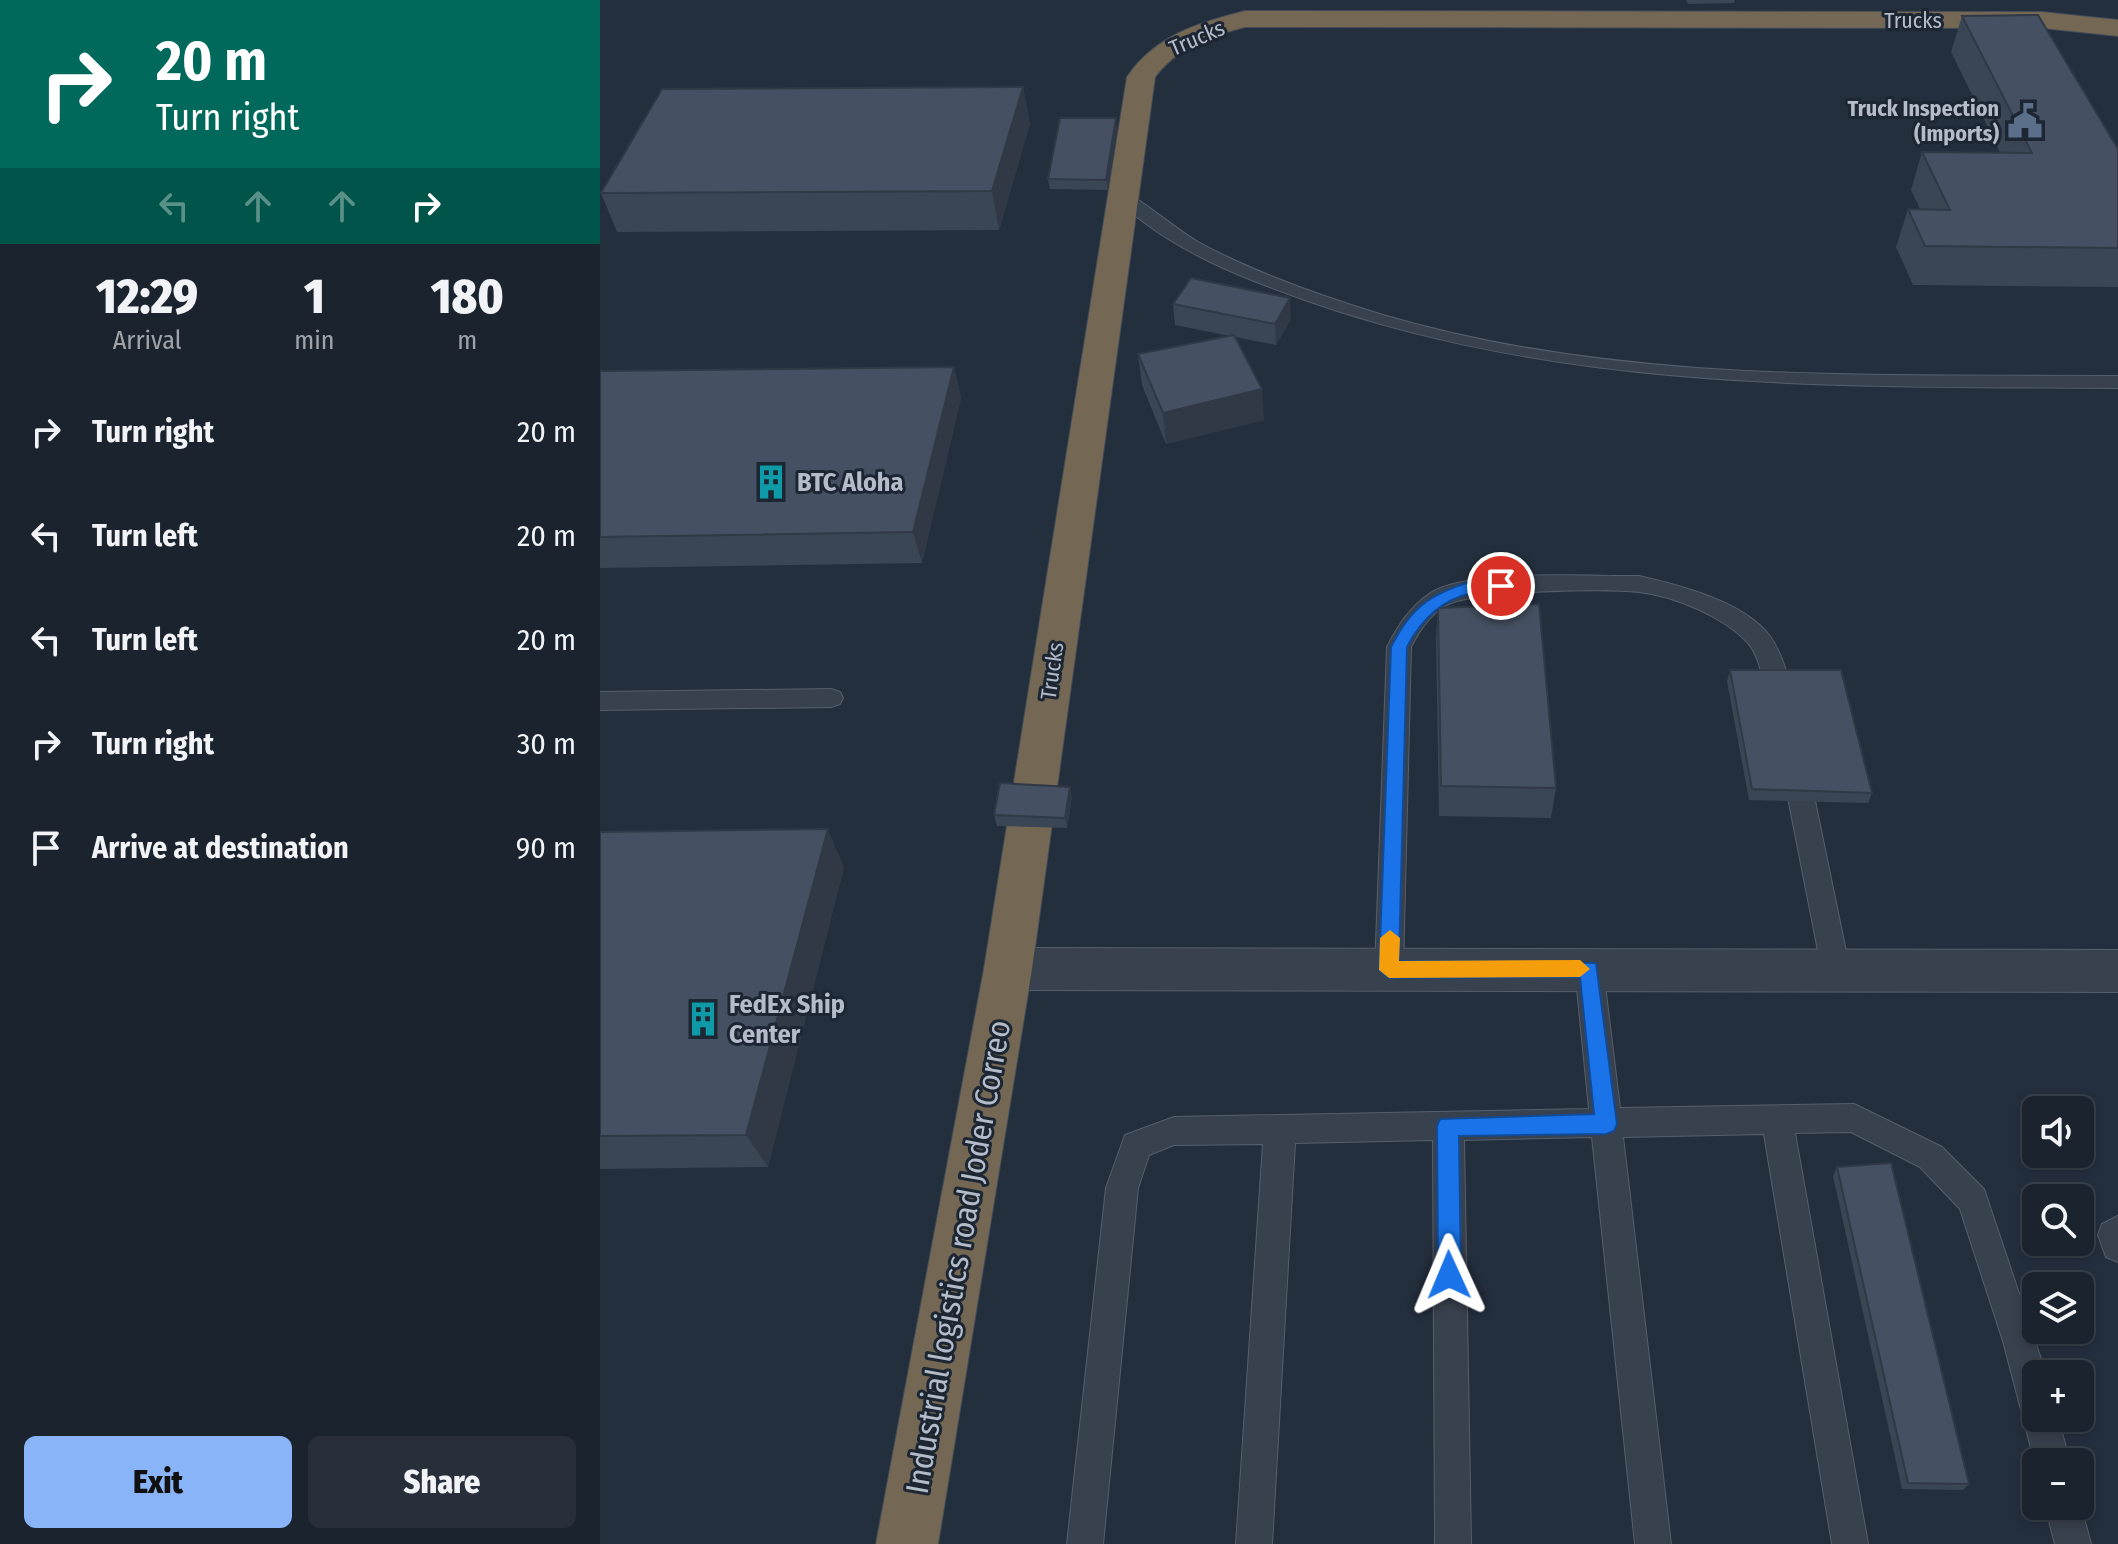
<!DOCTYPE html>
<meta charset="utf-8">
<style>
body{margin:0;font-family:"Fira Sans Condensed",sans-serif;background:#282f3a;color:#f1f3f6;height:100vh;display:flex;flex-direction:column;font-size:30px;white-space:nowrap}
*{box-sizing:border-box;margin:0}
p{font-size:26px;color:#a0a4aa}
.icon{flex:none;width:44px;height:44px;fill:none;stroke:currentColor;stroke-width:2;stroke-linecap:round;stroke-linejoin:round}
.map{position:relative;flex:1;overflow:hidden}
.side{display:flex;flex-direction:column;background:#1b232e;width:600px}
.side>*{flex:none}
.guide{background:#00695c;color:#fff;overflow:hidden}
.tools{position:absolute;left:1422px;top:1096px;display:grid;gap:16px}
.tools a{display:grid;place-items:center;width:72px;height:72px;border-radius:12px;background:#1b232e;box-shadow:0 4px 12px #0003,0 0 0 2px #39404a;font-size:40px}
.pin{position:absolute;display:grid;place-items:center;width:68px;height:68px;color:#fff;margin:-34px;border:4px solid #fff;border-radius:50%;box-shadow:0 2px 8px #0007}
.me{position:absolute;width:88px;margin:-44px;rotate:359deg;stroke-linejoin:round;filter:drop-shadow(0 0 6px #0008)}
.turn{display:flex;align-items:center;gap:28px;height:168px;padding:0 24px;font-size:36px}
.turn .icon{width:104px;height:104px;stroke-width:2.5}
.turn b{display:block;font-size:56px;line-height:68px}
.lanes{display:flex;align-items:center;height:76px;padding:0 24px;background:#0003;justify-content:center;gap:40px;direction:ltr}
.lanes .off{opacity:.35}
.eta{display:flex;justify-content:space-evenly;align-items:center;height:136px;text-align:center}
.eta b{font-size:48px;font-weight:800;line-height:56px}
.primary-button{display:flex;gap:16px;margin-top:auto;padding:16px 24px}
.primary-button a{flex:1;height:92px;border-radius:12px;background:#8ab4f8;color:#111;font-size:32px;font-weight:800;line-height:92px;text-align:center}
.primary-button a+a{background:#282f3a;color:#f1f3f6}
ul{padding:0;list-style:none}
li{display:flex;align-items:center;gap:24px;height:104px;padding:0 24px}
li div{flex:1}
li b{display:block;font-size:30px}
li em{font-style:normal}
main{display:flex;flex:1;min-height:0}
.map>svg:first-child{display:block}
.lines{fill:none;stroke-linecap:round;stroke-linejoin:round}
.lane-casing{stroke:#565f6c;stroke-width:2}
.street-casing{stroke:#565f6c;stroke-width:2}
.highway-casing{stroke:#434c59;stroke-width:2}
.lane{fill:#38414e;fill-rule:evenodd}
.street{fill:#38414e;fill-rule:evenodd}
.highway{fill:#746855;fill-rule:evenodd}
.wall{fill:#3b4654}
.shaded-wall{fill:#303945}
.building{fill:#455162;stroke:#303945;stroke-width:2}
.route{fill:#1a73e8;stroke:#114b97;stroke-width:2}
.slow{fill:#f59e0b}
.labels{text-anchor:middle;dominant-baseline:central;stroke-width:6;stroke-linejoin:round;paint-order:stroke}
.far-street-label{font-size:22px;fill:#b4bcc9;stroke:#1d2633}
.far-poi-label{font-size:22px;font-weight:bold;fill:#b4bcc9;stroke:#1d2633;text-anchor:end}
.poi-label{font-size:26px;font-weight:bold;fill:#b4bcc9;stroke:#1d2633;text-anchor:start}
.near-street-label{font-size:32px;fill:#b4bcc9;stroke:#1d2633}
</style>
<main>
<section class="side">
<div class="guide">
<div class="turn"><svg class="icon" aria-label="right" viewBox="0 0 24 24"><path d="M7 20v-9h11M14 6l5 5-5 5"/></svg><div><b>20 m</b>Turn right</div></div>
<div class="lanes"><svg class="icon off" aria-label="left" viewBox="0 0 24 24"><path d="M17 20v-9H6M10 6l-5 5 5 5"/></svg><svg class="icon off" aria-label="ahead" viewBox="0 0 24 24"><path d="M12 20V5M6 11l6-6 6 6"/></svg><svg class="icon off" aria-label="ahead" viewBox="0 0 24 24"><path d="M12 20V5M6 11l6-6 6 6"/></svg><svg class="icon" aria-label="right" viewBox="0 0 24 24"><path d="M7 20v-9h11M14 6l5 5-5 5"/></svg></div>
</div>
<div class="eta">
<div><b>12:29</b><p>Arrival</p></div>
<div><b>1</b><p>min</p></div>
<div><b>180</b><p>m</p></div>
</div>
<ul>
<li><svg class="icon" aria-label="right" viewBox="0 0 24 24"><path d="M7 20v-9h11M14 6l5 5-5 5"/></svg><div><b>Turn right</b></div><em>20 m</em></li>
<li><svg class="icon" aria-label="left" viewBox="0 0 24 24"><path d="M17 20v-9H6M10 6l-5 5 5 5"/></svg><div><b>Turn left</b></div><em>20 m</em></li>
<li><svg class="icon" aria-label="left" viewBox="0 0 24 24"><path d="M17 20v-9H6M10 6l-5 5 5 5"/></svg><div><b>Turn left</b></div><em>20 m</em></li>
<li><svg class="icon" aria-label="right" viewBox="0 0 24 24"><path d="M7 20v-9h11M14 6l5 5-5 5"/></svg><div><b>Turn right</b></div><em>30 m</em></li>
<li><svg class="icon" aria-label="arrive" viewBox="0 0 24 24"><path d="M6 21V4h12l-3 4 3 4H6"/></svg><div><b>Arrive at destination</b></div><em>90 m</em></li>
</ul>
<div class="primary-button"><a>Exit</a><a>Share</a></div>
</section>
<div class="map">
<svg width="1518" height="1544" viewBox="0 0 1518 1544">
<rect width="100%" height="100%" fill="#242f3e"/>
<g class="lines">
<g class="lane-casing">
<path id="lane" d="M523 191C534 194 580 232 598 242 655 273 721 296 783 315 1020 385 1274 374 1518 376V388C1245 386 969 393 708 301 639 277 571 250 517 200V192Z
M1039 576C1078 585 1143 601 1169 635 1183 653 1190 683 1195 705L1191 712H1173C1162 691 1164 662 1148 643 1125 617 1074 596 1039 592 1005 588 880 591 851 603 833 610 819 631 811 647L803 970 799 979 789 982 779 979 775 970 787 647C798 626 809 608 829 594 866 568 991 577 1039 576Z
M231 689 240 692 243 698 240 704 231 707 0 710V692Z
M1195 757 1204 760 1208 767 1250 971 1246 980 1236 983 1226 980 1222 971 1182 767 1186 760Z
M989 957 999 960 1003 969 1020 1108 1254 1104 1342 1147 1384 1189 1446 1374H1436V1418H1458L1470 1462H1436V1467L1403 1341 1360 1209 1320 1167 1251 1132 1195 1133 1268 1544H1232L1164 1134 1023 1137 1071 1544H1035L992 1137 864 1140 871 1544H835L833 1140 695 1143 672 1544H636L663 1144 574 1145 549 1155 538 1188 503 1544H467L506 1188 525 1135 574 1117 989 1109 975 969 979 960Z
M1518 1216V1262L1506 1257 1498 1235 1502 1224Z
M1480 1503 1491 1544H1455L1445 1506H1480Z"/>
</g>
<g class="street-casing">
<path id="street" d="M408 948 1518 950V992L408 990 391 984 384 969 391 954Z"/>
</g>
<g class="highway-casing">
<path id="highway" d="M645 11 1442 12 1518 20V36L1442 28 645 27C611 36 576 48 555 77L432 969 338 1544H276L384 969 527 77C556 35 598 23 645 11Z"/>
</g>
<use href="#lane" class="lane"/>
<use href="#street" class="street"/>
<use href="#highway" class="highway"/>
</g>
<path class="wall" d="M1086 0H1135L1134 3 1088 4Z
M1362 16 1518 149V287L1313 285 1296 247 1308 209H1320L1311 190 1322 152H1400L1351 52Z
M423 87 430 124 399 230 17 232 1 193Z
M517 128 508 190 450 189 448 179Z
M573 304 691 319 676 345 635 337 664 420 566 444 542 385 538 354 630 336 575 325Z
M354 367 361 398 322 563 0 568V371Z
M838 608 956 788 951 818 839 816 836 638Z
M1130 670 1272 793 1268 803 1149 800 1127 681Z
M472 797 467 828 397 826 394 815Z
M0 832 244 867 168 1167 0 1169Z
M1237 1167 1369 1484 1363 1490 1302 1489 1233 1176Z"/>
<path class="shaded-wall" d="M423 87 430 124 399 230 392 191Z
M516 118 517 128 508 190 506 180Z
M690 298 691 319 676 345 675 324Z
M354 367 361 398 322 563 313 532Z
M662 389 664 420 566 444 563 413Z
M470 787 472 797 467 828 465 818Z
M228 829 244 867 168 1167 146 1135Z"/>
<path class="building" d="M1438 15 1518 149V248L1325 246 1308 209 1350 210 1322 152 1432 153 1362 16Z
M423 87 392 191 1 193 62 89Z
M460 118H516L506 180 448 179Z
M591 278 690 298 675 324 573 304Z
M634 335 662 389 563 413 538 354Z
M354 367 313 532 0 537V371Z
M939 604 956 788 841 786 838 608Z
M1130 670H1241L1272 793 1152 789Z
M400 783 470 787 465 818 394 815Z
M228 829 146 1135 0 1136V832Z
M1291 1163 1369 1484 1308 1483 1237 1167Z"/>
<path class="route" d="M873 581H901L909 586C900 596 885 590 873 593 842 599 821 620 807 647L799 961 996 963 1017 1124 1014 1131 1006 1134 859 1136 861 1275 858 1283 849 1287 841 1283 838 1275 837 1126 840 1119 994 1114 980 977 789 978 779 970 791 647C811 607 830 594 873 581Z"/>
<path class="slow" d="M790 930 800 938 799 961 980 960 990 969 980 977 789 978 779 970 780 938Z"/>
<defs>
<g id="civic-bare" transform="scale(2.76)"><path d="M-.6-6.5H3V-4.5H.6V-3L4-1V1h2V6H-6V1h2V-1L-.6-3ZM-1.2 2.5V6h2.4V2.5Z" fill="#5c6f8a" stroke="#1d2633" stroke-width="2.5" paint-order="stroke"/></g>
<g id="building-bare" transform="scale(2.76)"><path d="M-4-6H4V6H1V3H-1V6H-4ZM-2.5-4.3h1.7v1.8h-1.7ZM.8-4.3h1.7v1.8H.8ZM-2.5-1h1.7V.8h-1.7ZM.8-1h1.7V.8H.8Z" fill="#0f9aa8" stroke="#1d2633" stroke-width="2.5" paint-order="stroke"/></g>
</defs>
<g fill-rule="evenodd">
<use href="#civic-bare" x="1425" y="121"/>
<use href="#building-bare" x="171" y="482"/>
<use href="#building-bare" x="103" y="1019"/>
</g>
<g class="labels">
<g class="far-street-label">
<text x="1313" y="20">Trucks</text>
<text transform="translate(597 38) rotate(-23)">Trucks</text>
<text transform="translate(452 671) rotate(-82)">Trucks</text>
</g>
<g class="far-poi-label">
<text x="1399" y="108">Truck Inspection<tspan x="1399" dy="25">(Imports)</tspan></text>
</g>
<g class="poi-label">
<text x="197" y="482">BTC Aloha</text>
<text x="129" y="1004">FedEx Ship<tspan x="129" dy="30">Center</tspan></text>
</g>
<g class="near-street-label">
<text transform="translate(358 1257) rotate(-80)">Industrial logistics road Joder Correo</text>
</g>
</g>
</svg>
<div class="tools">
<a><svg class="icon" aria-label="sound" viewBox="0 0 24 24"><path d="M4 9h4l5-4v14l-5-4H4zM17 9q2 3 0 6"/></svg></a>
<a><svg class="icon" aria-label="search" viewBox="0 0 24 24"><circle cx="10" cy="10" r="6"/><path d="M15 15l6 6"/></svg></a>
<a><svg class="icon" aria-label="layers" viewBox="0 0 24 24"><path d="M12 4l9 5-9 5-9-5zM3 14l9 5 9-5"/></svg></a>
<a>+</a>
<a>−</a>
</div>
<div class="pin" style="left:901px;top:586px;background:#d93025"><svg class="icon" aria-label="arrive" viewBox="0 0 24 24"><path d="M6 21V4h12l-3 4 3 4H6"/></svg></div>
<svg class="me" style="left:849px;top:1275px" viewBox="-20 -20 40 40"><path d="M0-17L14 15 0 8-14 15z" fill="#1a73e8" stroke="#fff" stroke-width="4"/></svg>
</div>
</main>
